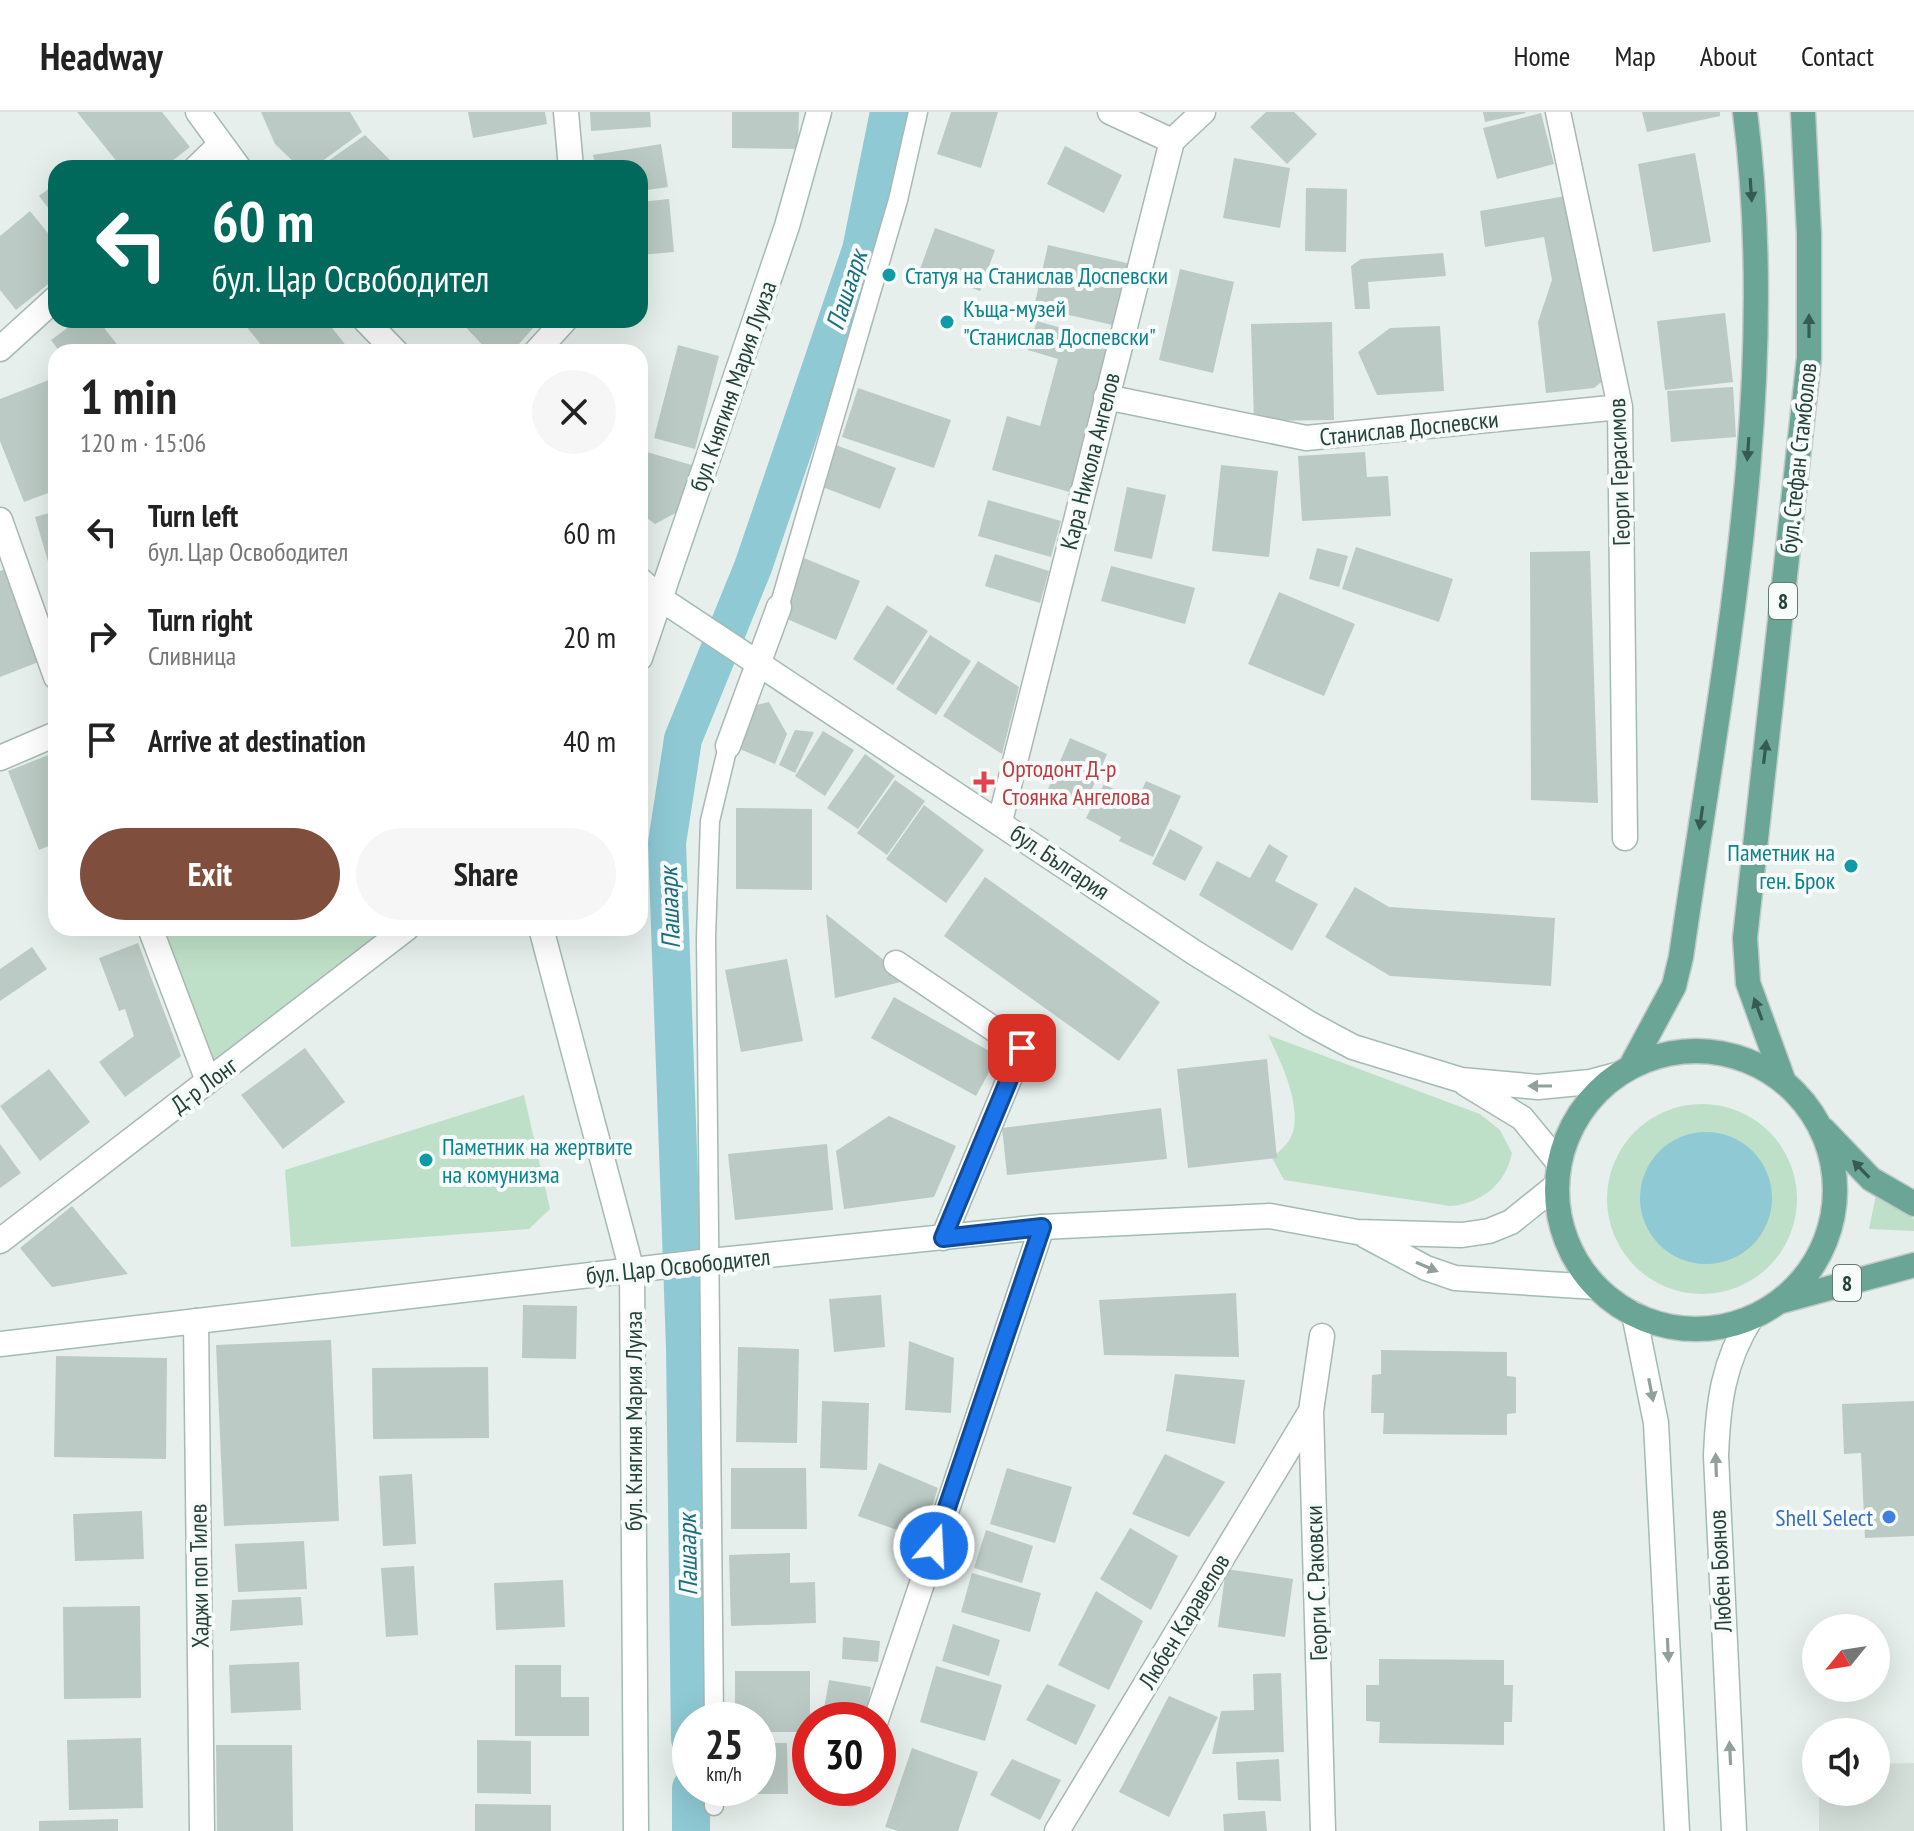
<!DOCTYPE html>
<meta charset="utf-8">
<style>
body{margin:0;font-family:"PT Sans Narrow",sans-serif;background:#f6f6f6;color:#222;height:100vh;display:flex;flex-direction:column;font-size:30px;white-space:nowrap}
*{box-sizing:border-box;margin:0}
p{font-size:26px;color:#767676}
.icon{flex:none;width:44px;height:44px;fill:none;stroke:currentColor;stroke-width:2;stroke-linecap:round;stroke-linejoin:round}
.map{position:relative;flex:1;overflow:hidden}
.panel{position:absolute;left:48px;top:232px;width:600px;height:592px;display:flex;flex-direction:column;background:#fff;border-radius:24px;box-shadow:0 8px 32px #0002}
.panel>*{flex:none}
.top-card{position:absolute;left:48px;top:48px;width:600px;height:168px;border-radius:24px;box-shadow:0 8px 32px #0002;background:#00695c;color:#fff;overflow:hidden}
.needle{width:52px;rotate:240deg}
.tools{position:absolute;left:1802px;top:1502px;display:grid;gap:16px}
.tools a{display:grid;place-items:center;width:88px;height:88px;border-radius:50%;background:#fff;box-shadow:0 8px 32px #0002;font-size:40px}
.speed{position:absolute;left:672px;top:1590px;display:flex;gap:16px;font-size:40px;font-weight:700;text-align:center}
.speed>*{display:grid;place-content:center;width:104px;height:104px;border-radius:50%;background:#fff;box-shadow:0 8px 32px #0002;line-height:1}
.speed small{font-size:20px;font-weight:400}
.speed .limit{border:12px solid #d22;background:#fff;color:#111}
.pin{position:absolute;display:grid;place-items:center;width:68px;height:68px;color:#fff;margin:-34px;border-radius:16px;box-shadow:0 4px 12px #0006}
.me{position:absolute;width:88px;margin:-44px;rotate:19deg;stroke-linejoin:round;filter:drop-shadow(0 0 6px #0008)}
.turn{display:flex;align-items:center;gap:28px;height:168px;padding:0 32px;font-size:36px}
.turn .icon{width:104px;height:104px;stroke-width:2.5}
.turn b{display:block;font-size:56px;line-height:68px}
.round{display:grid;place-items:center;flex:none;width:84px;height:84px;border-radius:42px;background:#f6f6f6}
.head{display:flex;align-items:center;justify-content:space-between;height:136px;padding:0 32px}
h1{font-size:48px;font-weight:700;line-height:60px}
.primary-button{display:flex;gap:16px;margin-top:auto;padding:16px 32px}
.primary-button a{flex:1;height:92px;border-radius:48px;background:#804e3d;color:#fff;font-size:32px;font-weight:700;line-height:92px;text-align:center}
.primary-button a+a{background:#f6f6f6;color:#222}
ul{padding:0;list-style:none}
li{display:flex;align-items:center;gap:24px;height:104px;padding:0 32px}
li div{flex:1}
li b{display:block;font-size:30px}
li em{font-style:normal}
header{display:flex;align-items:center;gap:48px;box-sizing:border-box;height:112px;padding:0 40px;background:#fff;border-bottom:2px solid #e0e0e0}
header strong{font-size:38px}
nav{display:flex;gap:44px;margin-inline-start:auto;font-size:28px}
.map>svg:first-child{display:block}
.built{fill:#d4dfda}
.green{fill:#bfe0c8}
.water{fill:#8ec9d4}
.lines{fill:none;stroke-linecap:round;stroke-linejoin:round}
.canal{stroke:#8ec9d4;stroke-width:38}
.building{fill:#bbcac4}
.lane-casing{stroke:#a8b8b2;stroke-width:21}
.street-casing{stroke:#a8b8b2;stroke-width:27}
.secondary-casing{stroke:#a4bbb3;stroke-width:27}
.primary-casing{stroke:#c2cac8;stroke-width:27}
.lane{stroke:#fff;stroke-width:18}
.street{stroke:#fff;stroke-width:24}
.secondary{stroke:#fff;stroke-width:24}
.primary{stroke:#6aa596;stroke-width:24}
.oneway{fill:#365b51}
.oneway2{fill:#92a09c}
.route-casing{stroke:#114b97;stroke-width:20}
.route{stroke:#1a73e8;stroke-width:14}
.culture-dot{fill:#0f9aa8;stroke:#f7fbf9;stroke-width:3}
.health-dot{fill:#e0444e;stroke:#f7fbf9;stroke-width:3}
.shop-dot{fill:#3f7fe0;stroke:#f7fbf9;stroke-width:3}
.labels{text-anchor:middle;dominant-baseline:central;stroke-width:8;stroke-linejoin:round;paint-order:stroke}
.shield{fill:#f7fbf9;stroke:#637a73;stroke-width:2}
.shield-label{font-size:22px;font-weight:bold;fill:#24423a}
.culture-label{font-size:24px;fill:#0d838f;stroke:#f7fbf9;text-anchor:start}
.street-label{font-size:24px;fill:#24423a;stroke:#f7fbf9}
.health-label{font-size:24px;fill:#be3a42;stroke:#f7fbf9;text-anchor:start}
.shop-label{font-size:24px;fill:#366cbe;stroke:#f7fbf9;text-anchor:end}
.water-label{font-size:26px;font-style:italic;fill:#1c6f80;stroke:#f7fbf9}
</style>
<header>
<strong>Headway</strong>
<nav><a>Home</a><a>Map</a><a>About</a><a>Contact</a></nav>
</header>
<div class="map">
<svg width="1914" height="1719" viewBox="0 0 1914 1719">
<rect width="100%" height="100%" fill="#e6efeb"/>
<path class="built" d="M1914 1651V1719H1819V1680H1876V1652Z"/>
<path class="green" d="M150 816H407L208 969Z
M1268 923 1480 1002 1500 1018 1512 1041C1506 1072 1481 1092 1450 1094L1284 1068 1272 1046C1278 1040 1286 1034 1290 1027 1305 998 1281 950 1268 923Z
M524 983 550 1097 529 1117 291 1135 285 1058Z
M1607 1087a95 95 0 1 1 190 0a95 95 0 1 1-190 0Z
M1876 1083 1914 1107V1119L1869 1117Z"/>
<path class="water" d="M1640 1086a66 66 0 1 1 132 0a66 66 0 1 1-132 0Z"/>
<g class="lines">
<path class="canal" d="M690 1627 685 1235 667 731 683 627 753 455 861 138 889 0
M691 1676V1719"/>
</g>
<path class="building" d="M77 0H162L190 35 163 56H122Z
M261 0H350L362 20 313 56H300L275 32Z
M468 0H545L547 12 473 26Z
M590 0H650L651 15 591 19Z
M732 0H799L798 37 732 36Z
M951 0H998L981 56 937 42Z
M1266 0H1294L1317 22 1287 52 1250 15Z
M1483 0H1525L1526 1 1485 10Z
M1642 0H1720V4L1647 20Z
M1541 1 1554 52 1497 67 1483 16Z
M365 23 398 56H318Z
M661 32 668 75 640 79V56H596L593 43Z
M1065 34 1122 63 1104 101 1047 72Z
M1695 41 1711 130 1653 140 1638 52Z
M1234 46 1290 56 1280 116 1223 106Z
M56 71V106L39 84Z
M1306 76 1347 77 1346 140 1305 139Z
M1577 82 1605 267 1594 276 1546 281 1538 210 1552 168 1544 125 1485 135 1480 99Z
M669 87 674 140 640 143V90Z
M30 99 56 131V166L16 198 0 178V124Z
M935 116 995 138 980 179 920 157Z
M1048 133 1131 152 1117 214 1034 195Z
M1443 141 1446 164 1368 170 1370 197H1355L1351 154 1361 147Z
M1180 157 1234 170 1213 261 1159 248Z
M1725 201 1733 270 1665 278 1657 209Z
M78 208H98L123 240H60L51 228Z
M241 208H326L351 240H267Z
M459 208H540L512 240H489Z
M1037 209 1113 231 1073 381 992 358 1007 304 1040 314 1058 247 1028 238Z
M1332 210 1334 308 1254 309 1251 212Z
M1440 214 1444 279 1377 283 1358 240 1390 216Z
M678 233 719 244 695 337 654 326Z
M54 266 56 378 24 390 0 329V287Z
M1733 275 1736 325 1671 330 1667 279Z
M858 276 951 308 934 356 842 325Z
M836 333 896 356 880 397 820 374Z
M640 338 695 354 683 397 655 412 640 401Z
M1365 340 1367 365 1388 364 1391 404 1302 409 1298 344Z
M1221 353 1278 359 1269 445 1212 439Z
M1127 375 1166 383 1152 447 1114 439Z
M988 388 1061 409 1051 445 978 424Z
M56 399V459L51 460 35 405Z
M1356 435 1453 467 1439 510 1342 477Z
M1317 436 1348 444 1339 475 1309 467Z
M1590 439 1598 691 1531 688 1530 440Z
M995 442 1049 459 1040 491 985 474Z
M804 446 860 469 836 528 780 504Z
M1111 454 1195 476 1185 512 1101 489Z
M5 457 41 549 0 565V459Z
M1279 480 1355 512 1324 584 1248 552Z
M887 493 928 519 893 573 853 547Z
M930 523 971 549 936 603 896 577Z
M978 549 1019 575 1002 642 943 604Z
M769 590 787 622 775 652 735 635 752 594Z
M795 618 814 620 795 661 779 653Z
M823 619 854 638 825 684 795 664Z
M1070 626 1107 642 1083 698 1046 682Z
M56 640V731L39 738 8 659Z
M865 642 895 664 858 717 827 696Z
M895 668 925 689 887 743 857 721Z
M1146 669 1181 684 1153 745 1119 729 1121 725 1086 706 1104 672 1137 689Z
M924 693 984 738 946 791 886 747Z
M736 696 812 697V778L736 777Z
M1170 717 1203 735 1185 769 1152 752Z
M1269 732 1288 744 1275 769 1318 792 1292 839 1199 783 1217 749 1250 766Z
M985 765 1160 890 1119 949 944 824Z
M1355 775 1389 795 1555 806 1551 874 1390 864 1325 825Z
M826 802 909 868 835 886Z
M138 831 181 944 125 985 99 950 134 924 125 897 119 899 99 846Z
M32 835 47 857 0 889V857Z
M787 847 803 929 741 940 725 858Z
M894 885 998 944 976 984 871 926Z
M305 936 345 990 283 1037 241 983Z
M1267 947 1277 1046 1188 1056 1177 957Z
M49 957 90 1010 40 1049 0 994Z
M1161 996 1167 1047 1007 1063 1002 1016Z
M889 1004 956 1034 934 1085 844 1097 836 1039Z
M0 1032 21 1061 0 1076Z
M827 1032 833 1098 735 1108 728 1042Z
M72 1094 128 1162 52 1175 20 1136Z
M1236 1181 1239 1245 1104 1243 1099 1188Z
M881 1183 885 1235 834 1240 829 1187Z
M523 1193 577 1194 576 1247 522 1246Z
M331 1228 339 1409 224 1414 216 1233Z
M909 1229 954 1246 951 1301 905 1298Z
M738 1235 799 1237 797 1331 736 1330Z
M1381 1238 1507 1240V1264L1516 1265V1301L1507 1302V1323L1383 1322 1384 1301H1371L1372 1263 1381 1262Z
M56 1244 167 1246 166 1347 54 1345Z
M488 1255 489 1326 373 1327 372 1256Z
M1175 1262 1245 1268 1235 1332 1166 1319Z
M822 1289 869 1291 867 1358 820 1356Z
M1914 1289V1424L1865 1426 1861 1341 1844 1342 1842 1292Z
M1165 1342 1225 1370 1189 1425 1132 1402Z
M879 1351 938 1376 922 1427 858 1404Z
M731 1356H806L807 1417H731Z
M1007 1356 1072 1375 1055 1431 990 1412Z
M412 1362 416 1432 383 1434 379 1364Z
M142 1399 144 1447 75 1449 73 1402Z
M1130 1416 1178 1444 1151 1498 1100 1467Z
M986 1418 1033 1434 1022 1471 974 1456Z
M304 1429 307 1477 238 1480 235 1432Z
M790 1441V1471L815 1470 816 1511 731 1514 729 1443Z
M414 1454 418 1523 386 1525 381 1456Z
M1226 1457 1293 1467 1285 1525 1218 1515Z
M972 1461 1041 1481 1030 1520 961 1500Z
M563 1468 565 1515 496 1518 494 1471Z
M1096 1479 1143 1509 1109 1578 1058 1553Z
M301 1485 303 1513 230 1519 232 1488Z
M140 1494 141 1586 64 1587 63 1495Z
M953 1512 1000 1528 989 1564 942 1549Z
M843 1525 880 1529 878 1550 842 1547Z
M1379 1547 1504 1548V1573H1513L1512 1610H1504V1633L1379 1631 1380 1610 1366 1609V1573H1379Z
M299 1550 301 1598 231 1601 229 1553Z
M515 1553H561V1585H589V1624H515Z
M936 1554 1002 1573 985 1629 920 1610Z
M735 1559H810V1620H758V1608H735Z
M1281 1561 1284 1640 1212 1642 1221 1599 1254 1598 1253 1562Z
M829 1568 871 1575 865 1608H822Z
M1047 1572 1096 1593 1076 1633 1026 1608Z
M1169 1584 1218 1605 1169 1705 1119 1680Z
M141 1626 143 1696 69 1698 67 1628Z
M477 1628 531 1629V1682L477 1681Z
M758 1631H787L788 1682H728V1676H758Z
M216 1633H292L293 1719H217Z
M912 1636 978 1660 958 1719H898L885 1715Z
M1012 1647 1061 1668 1040 1708 990 1683Z
M1279 1647 1281 1689 1238 1688 1236 1650Z
M475 1692 551 1693V1719H475Z
M1265 1699 1267 1719H1224L1223 1702Z
M118 1707V1719H39V1709Z"/>
<g class="lines">
<g class="lane-casing">
<path id="lane" d="M779 495 898 88 918 0
M714 1608 706 825 710 709 728 634
M714 1676V1694"/>
</g>
<g class="street-casing">
<path id="street" d="M566 0 571 56
M1110 0 1172 29
M1558 0 1620 295 1625 726
M196 56 220 33
M0 237 56 186
M536 240 565 208
M1106 285 1306 326 1620 295
M0 408 56 565
M728 634 779 495
M0 646 56 622
M1000 709 1172 29 1203 0
M150 816 208 969
M896 851 1022 936 943 1126
M0 1129 407 816
M196 1209 202 1719
M1322 1224 1311 1299 1323 1719
M876 1608 1042 1115
M851 1681 853 1676
M1057 1719 1311 1299"/>
</g>
<g class="secondary-casing">
<path id="secondary" d="M198 0 239 56
M365 208 396 240
M640 468 661 487 1195 841 1310 912 1353 935 1461 968 1538 975 1590 970 1616 963
M640 546 787 114 819 0
M541 816 632 1159 636 1719
M1466 972 1522 1006 1559 1051
M1366 1124 1426 1156 1455 1166 1596 1175
M1634 1202 1656 1311 1677 1719
M0 1232 710 1149 1042 1115 1270 1104 1357 1120 1462 1123 1489 1119 1511 1110 1557 1073
M1734 1719 1716 1344C1718 1292 1723 1250 1751 1206"/>
</g>
<g class="primary-casing">
<path id="primary" d="M1557 1078a139 139 0 1 1 278 0a139 139 0 1 1-278 0Z
M1631 954 1674 874 1681 845C1721 567 1781 281 1745 0
M1784 970 1748 871 1745 826 1809 246V122L1803 0
M1824 1018 1871 1067 1914 1092
M1782 1189 1914 1153"/>
</g>
<use href="#lane" class="lane"/>
<use href="#street" class="street"/>
<use href="#secondary" class="secondary"/>
<use href="#primary" class="primary"/>
</g>
<defs><path id="oneway-solid" d="M-6-.8H1V-3.2L6.5 0L1 3.2V.8H-6Z" transform="scale(2)"/></defs>
<g class="oneway">
<use href="#oneway-solid" transform="translate(1751 78) rotate(86)"/>
<use href="#oneway-solid" transform="translate(1809 214) rotate(-90)"/>
<use href="#oneway-solid" transform="translate(1748 337) rotate(94)"/>
<use href="#oneway-solid" transform="translate(1765 640) rotate(-83)"/>
<use href="#oneway-solid" transform="translate(1701 706) rotate(98)"/>
<use href="#oneway-solid" transform="translate(1758 897) rotate(-110)"/>
<use href="#oneway-solid" transform="translate(1861 1057) rotate(-134)"/>
</g>
<g class="oneway2">
<use href="#oneway-solid" transform="translate(1540 974) rotate(-180)"/>
<use href="#oneway-solid" transform="translate(1427 1155) rotate(23)"/>
<use href="#oneway-solid" transform="translate(1651 1278) rotate(79)"/>
<use href="#oneway-solid" transform="translate(1716 1353) rotate(-92)"/>
<use href="#oneway-solid" transform="translate(1668 1538) rotate(87)"/>
<use href="#oneway-solid" transform="translate(1730 1641) rotate(-93)"/>
</g>
<g class="lines">
<g class="route-casing">
<path id="route" d="M934 1434 1042 1115 943 1126 1022 936"/>
</g>
<use href="#route" class="route"/>
</g>
<g class="culture-dot">
<circle cx="889" cy="163" r="8"/>
<circle cx="947" cy="210" r="8"/>
<circle cx="1851" cy="754" r="8"/>
<circle cx="426" cy="1048" r="8"/>
</g>
<path class="health-dot" d="M980 658h8v8h8v8h-8v8h-8v-8h-8v-8h8z"/>
<circle class="shop-dot" cx="1889" cy="1405" r="8"/>
<g class="labels">
<g class="shield">
<rect x="1769" y="471" width="28" height="36" rx="6"/>
<rect x="1833" y="1153" width="28" height="36" rx="6"/>
</g>
<g class="shield-label">
<text x="1783" y="489">8</text>
<text x="1847" y="1171">8</text>
</g>
<g class="culture-label">
<text x="905" y="163">Статуя на Станислав Доспевски</text>
<text x="963" y="196">Къща-музей<tspan x="963" dy="28">"Станислав Доспевски"</tspan></text>
<text x="1835" y="740" text-anchor="end">Паметник на<tspan x="1835" dy="28">ген. Брок</tspan></text>
<text x="442" y="1034">Паметник на жертвите<tspan x="442" dy="28">на комунизма</tspan></text>
</g>
<g class="street-label">
<text transform="translate(733 274) rotate(-71)">бул. Княгиня Мария Луиза</text>
<text transform="translate(1409 316) rotate(-6)">Станислав Доспевски</text>
<text transform="translate(1798 346) rotate(-84)">бул. Стефан Стамболов</text>
<text transform="translate(1090 349) rotate(-76)">Кара Никола Ангелов</text>
<text transform="translate(1619 360) rotate(-92)">Георги Герасимов</text>
<text transform="translate(1060 750) rotate(34)">бул. България</text>
<text transform="translate(204 973) rotate(-37)">Д-р Лонг</text>
<text transform="translate(678 1154) rotate(-6)">бул. Цар Освободител</text>
<text transform="translate(633 1309) rotate(-90)">бул. Княгиня Мария Луиза</text>
<text transform="translate(1720 1459) rotate(-93)">Любен Боянов</text>
<text transform="translate(199 1464) rotate(-91)">Хаджи поп Тилев</text>
<text transform="translate(1316 1471) rotate(-92)">Георги С. Раковски</text>
<text transform="translate(1184 1509) rotate(-59)">Любен Каравелов</text>
</g>
<g class="health-label">
<text x="1002" y="656">Ортодонт Д-р<tspan x="1002" dy="28">Стоянка Ангелова</tspan></text>
</g>
<g class="shop-label">
<text x="1873" y="1405">Shell Select</text>
</g>
<g class="water-label">
<text transform="translate(846 178) rotate(-72)">Пашаарк</text>
<text transform="translate(669 796) rotate(-92)">Пашаарк</text>
<text transform="translate(687 1443) rotate(-91)">Пашаарк</text>
</g>
</g>
</svg>
<div class="tools">
<a><svg class="needle" viewBox="-14 -14 28 28"><path d="M0-13l5 13h-10z" fill="#e53935"/><path d="M0 13l5-13h-10z" fill="#767676"/></svg></a>
<a><svg class="icon" aria-label="sound" viewBox="0 0 24 24"><path d="M4 9h4l5-4v14l-5-4H4zM17 9q2 3 0 6"/></svg></a>
</div>
<div class="speed"><div>25<small>km/h</small></div><div class="limit">30</div></div>
<div class="pin" style="left:1022px;top:936px;background:#d93025"><svg class="icon" aria-label="arrive" viewBox="0 0 24 24"><path d="M6 21V4h12l-3 4 3 4H6"/></svg></div>
<svg class="me" style="left:934px;top:1434px" viewBox="-20 -20 40 40"><circle r="17" fill="#1a73e8" stroke="#fff" stroke-width="3"/><path d="M0-11L8 9 0 5-8 9z" fill="#fff"/></svg>
<div class="top-card">
<div class="turn"><svg class="icon" aria-label="left" viewBox="0 0 24 24"><path d="M17 20v-9H6M10 6l-5 5 5 5"/></svg><div><b>60 m</b>бул. Цар Освободител</div></div>
</div>
<section class="panel">
<div class="head"><div><h1>1 min</h1><p>120 m · 15:06</p></div><a class="round"><svg class="icon" aria-label="close" viewBox="0 0 24 24"><path d="M6 6l12 12M18 6L6 18"/></svg></a></div>
<ul>
<li><svg class="icon" aria-label="left" viewBox="0 0 24 24"><path d="M17 20v-9H6M10 6l-5 5 5 5"/></svg><div><b>Turn left</b><p>бул. Цар Освободител</p></div><em>60 m</em></li>
<li><svg class="icon" aria-label="right" viewBox="0 0 24 24"><path d="M7 20v-9h11M14 6l5 5-5 5"/></svg><div><b>Turn right</b><p>Сливница</p></div><em>20 m</em></li>
<li><svg class="icon" aria-label="arrive" viewBox="0 0 24 24"><path d="M6 21V4h12l-3 4 3 4H6"/></svg><div><b>Arrive at destination</b></div><em>40 m</em></li>
</ul>
<div class="primary-button"><a>Exit</a><a>Share</a></div>
</section>
</div>
